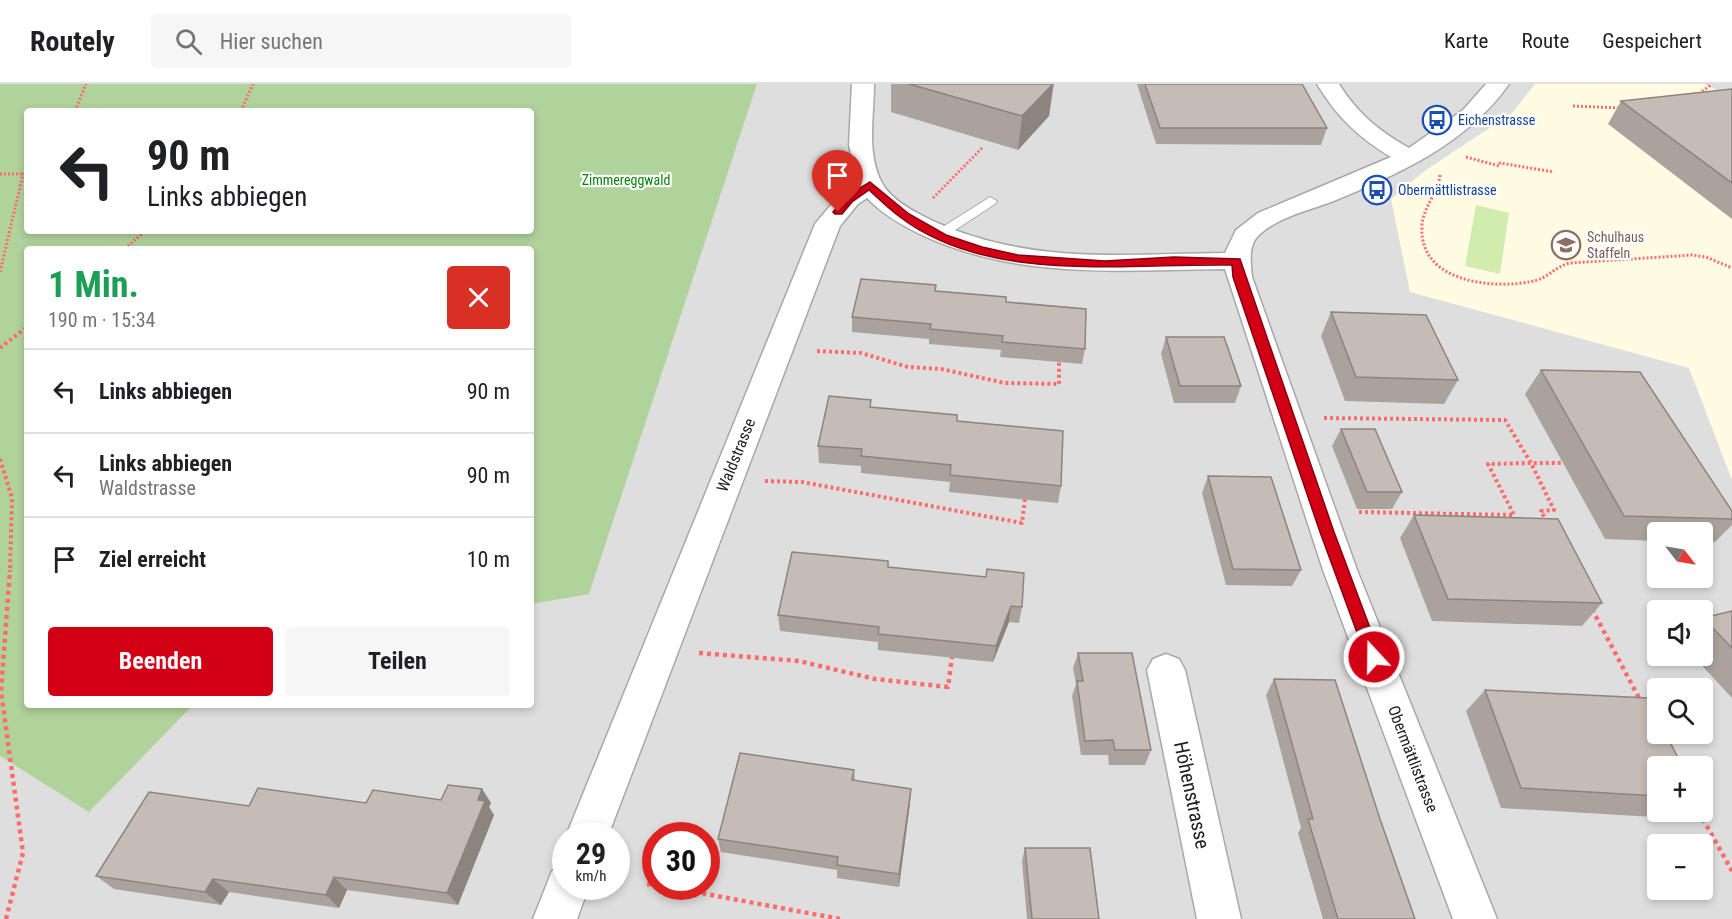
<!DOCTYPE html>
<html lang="de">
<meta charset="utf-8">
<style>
body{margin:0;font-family:"Roboto Condensed",sans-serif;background:#f6f6f6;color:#202124;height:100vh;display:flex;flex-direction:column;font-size:22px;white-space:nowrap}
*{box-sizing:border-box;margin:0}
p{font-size:20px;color:#757577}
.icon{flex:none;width:33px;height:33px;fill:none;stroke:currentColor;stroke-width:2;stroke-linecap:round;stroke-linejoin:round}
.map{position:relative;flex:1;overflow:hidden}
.details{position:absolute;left:24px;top:162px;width:510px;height:462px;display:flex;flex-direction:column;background:#fff;border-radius:6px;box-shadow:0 3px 9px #0003}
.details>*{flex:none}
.top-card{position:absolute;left:24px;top:24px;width:510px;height:126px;border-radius:6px;box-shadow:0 3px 9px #0003;background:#fff;color:#202124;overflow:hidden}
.needle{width:39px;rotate:121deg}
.buttons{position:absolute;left:1647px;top:438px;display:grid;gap:12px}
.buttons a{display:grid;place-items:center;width:66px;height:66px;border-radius:6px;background:#fff;box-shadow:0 3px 9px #0003;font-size:30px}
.speed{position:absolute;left:552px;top:738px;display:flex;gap:12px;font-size:30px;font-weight:700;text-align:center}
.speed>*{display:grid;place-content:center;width:78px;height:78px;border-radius:50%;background:#fff;box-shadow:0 3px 9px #0003;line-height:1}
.speed small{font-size:15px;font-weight:400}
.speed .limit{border:9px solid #d22;background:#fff;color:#111}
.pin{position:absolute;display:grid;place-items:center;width:51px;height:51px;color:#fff;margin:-62px -26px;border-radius:50% 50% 50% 0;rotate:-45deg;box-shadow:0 0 6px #0007}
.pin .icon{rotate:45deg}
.me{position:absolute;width:66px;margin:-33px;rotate:339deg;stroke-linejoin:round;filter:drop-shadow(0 0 4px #0008)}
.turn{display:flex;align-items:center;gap:21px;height:126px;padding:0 24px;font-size:27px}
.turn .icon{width:78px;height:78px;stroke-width:2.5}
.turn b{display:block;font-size:42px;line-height:51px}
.round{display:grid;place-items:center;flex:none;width:63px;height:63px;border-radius:6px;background:#f6f6f6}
.summary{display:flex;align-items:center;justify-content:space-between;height:102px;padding:0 24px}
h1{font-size:36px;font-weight:700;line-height:45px;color:#1e9e55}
.cta{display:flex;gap:12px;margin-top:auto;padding:12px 24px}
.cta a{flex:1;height:69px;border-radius:6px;background:#d20015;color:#fff;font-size:24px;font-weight:700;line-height:69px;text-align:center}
.cta a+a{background:#f6f6f6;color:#202124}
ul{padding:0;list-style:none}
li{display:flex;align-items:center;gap:18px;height:84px;padding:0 24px;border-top:2px solid #e0e0e0}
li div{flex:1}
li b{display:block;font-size:22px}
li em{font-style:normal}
header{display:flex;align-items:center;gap:36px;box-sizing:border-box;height:84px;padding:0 30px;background:#fff;border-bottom:2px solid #e0e0e0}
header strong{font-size:28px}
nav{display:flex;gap:33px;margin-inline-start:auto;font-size:21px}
.search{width:420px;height:54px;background:#f6f6f6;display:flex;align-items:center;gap:15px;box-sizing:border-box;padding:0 21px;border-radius:6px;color:#757577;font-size:22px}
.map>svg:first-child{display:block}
.residential{fill:#dfdede;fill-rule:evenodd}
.education{fill:#fffce3}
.grass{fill:#d2ecad}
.forest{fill:#b0d29b;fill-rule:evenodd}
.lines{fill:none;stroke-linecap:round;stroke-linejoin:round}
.service-casing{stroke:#a8a8a8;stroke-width:2}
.minor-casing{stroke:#a8a8a8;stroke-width:3}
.path-far2{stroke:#fe6d6c;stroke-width:3;stroke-dasharray:2 2;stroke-linecap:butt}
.path-far1{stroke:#fe6d6c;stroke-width:4;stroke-dasharray:3 3;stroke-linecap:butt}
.path{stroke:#fe6d6c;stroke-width:4.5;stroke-dasharray:4 4;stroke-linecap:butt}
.service{fill:#fff;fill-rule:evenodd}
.minor{fill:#fff;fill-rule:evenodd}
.wall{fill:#aaa29d}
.shaded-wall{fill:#8b847f}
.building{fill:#c6bcb6;stroke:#8b847f;stroke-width:1.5}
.route{fill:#d20015;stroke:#88000e;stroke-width:1.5}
.labels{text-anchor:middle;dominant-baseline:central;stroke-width:4.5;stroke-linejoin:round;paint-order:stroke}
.far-transit-label{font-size:14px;fill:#164399;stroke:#fff;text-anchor:start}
.far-park-label{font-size:14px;fill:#0b8509;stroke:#fff}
.far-education-label{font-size:14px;fill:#785e54;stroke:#fff;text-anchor:start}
.street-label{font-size:16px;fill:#212121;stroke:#fff}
.near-street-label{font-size:20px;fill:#212121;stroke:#fff}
</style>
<header>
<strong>Routely</strong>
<div class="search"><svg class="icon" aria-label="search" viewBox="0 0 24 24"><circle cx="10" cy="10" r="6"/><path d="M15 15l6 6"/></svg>Hier suchen</div>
<nav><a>Karte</a><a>Route</a><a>Gespeichert</a></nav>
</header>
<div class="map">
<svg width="1732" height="835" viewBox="0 0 1732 835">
<rect width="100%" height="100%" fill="#f1ede7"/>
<path class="residential" d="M757 0H1732V835H0V672L89 727 193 621H531V520L589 509ZM1658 448H1702V494H1658ZM1658 526H1702V572H1658ZM1658 604H1702V650H1658ZM1658 682H1702V728H1658ZM566 752H616V802H566ZM656 752H706V802H656ZM1658 760H1702V806H1658Z"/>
<path class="education" d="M1535 0H1704L1732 13V396L1689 284 1410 208 1391 115 1423 88 1512 29Z"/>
<path class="grass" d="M1476 121 1509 129 1500 190 1465 182Z"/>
<path class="forest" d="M0 0H757L589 510 531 520V165H27V621H193L89 728 0 672ZM27 27H531V147H27Z"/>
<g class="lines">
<g class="service-casing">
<path id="service" d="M990 113 997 117 995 120 943 154H933L930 151Z"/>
</g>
<g class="minor-casing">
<path id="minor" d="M852 0H874C874 33 866 69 882 99 891 116 916 129 933 137 1030 181 1121 170 1225 169L1236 146 1258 129 1391 73C1359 54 1337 33 1317 0H1339C1357 29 1379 47 1409 64L1463 26 1486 0H1509C1467 60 1397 91 1331 118 1307 127 1275 134 1257 153 1248 164 1251 180 1252 193L1357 486 1497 835H1453L1323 486 1225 185C1123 186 1019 196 924 152 903 142 883 131 867 114L858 120 840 142 608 752H566L815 140 840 110 857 99 849 61Z
M1166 570 1179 575 1185 586 1241 835H1197L1147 586 1153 575Z
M566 781V802H589L577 835H533L552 787Z"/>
</g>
<path class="path-far2" d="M1699 10 1712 0
M1573 22 1621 24
M75 27 86 0
M241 27 253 0
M1466 73 1499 82 1500 79 1554 88
M0 90H23
M1440 91C1438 110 1422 124 1422 143 1419 198 1492 206 1534 197 1548 194 1556 182 1570 179L1692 171 1706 173 1732 184
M933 114 983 63
M125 165 145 147
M0 188 23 90 27 86"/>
<path class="path-far1" d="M0 264 27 243
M817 267 861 269 908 283 941 285 1005 299 1059 300V278
M1324 334 1505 336 1531 379H1563
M0 375 12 414 10 488
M765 397 802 398 1022 439 1025 415
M1359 428 1514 431 1488 380 1531 379 1554 426 1541 427 1547 438"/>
<path class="path" d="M1592 525 1640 616
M699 569 799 577 875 595 948 603 952 573
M1699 728 1732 787
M647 800 656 801
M663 802 840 835
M6 835 23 769 1 607 10 486"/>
<use href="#service" class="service"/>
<use href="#minor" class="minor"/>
</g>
<path class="wall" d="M891 0H1054L1049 32 1018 66 891 28Z
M1137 0H1302L1327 44 1321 61 1156 60Z
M1732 5V135L1608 40 1621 17Z
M936 201V207L1006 218 1085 265 1082 280 1000 273 1001 266 929 260V255L852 248V233Z
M1331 228 1458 296 1444 320 1345 317 1321 252Z
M1166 253 1241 302 1235 319H1174L1161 270Z
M1541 286 1732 427V441L1715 458H1702V448H1658V457L1605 455 1525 310Z
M871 316V323L957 337 1061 402 1058 419 949 408 950 398 861 389V382L819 379 818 362Z
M1341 345 1402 408 1392 425H1357L1332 362Z
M1208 392 1301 486 1292 502 1226 501 1202 409Z
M1414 431 1602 519 1582 542 1432 537 1400 454Z
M888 483 986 493 987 485 1022 523 1019 539 1009 538 993 578 878 566V558L780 547 778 531Z
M1732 527V614L1693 572H1702V535Z
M1078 569 1151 666 1145 681H1109L1108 671H1081L1072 612 1076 600 1073 584Z
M1274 595 1380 735 1415 835H1323L1298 749 1301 744 1266 611Z
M1485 606 1658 682V728H1679L1670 734 1501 724 1466 627Z
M854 686 855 697 910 719 899 803 837 794V786L721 768 718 755Z
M482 705 491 719 489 723 494 731 458 821 347 806 339 824 229 808 221 821 114 805 96 792 249 722 366 719 441 716Z
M1025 764 1099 835H1027L1022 777Z"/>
<path class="shaded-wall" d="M1053 0 1049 32 1018 66 1022 32Z
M1011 522 1009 538 993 578 996 562Z
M482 705 491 719 489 723 494 731 458 821 447 809Z
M911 705 910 719 899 803V790Z
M334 793 347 806 339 824 326 811Z
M213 795 229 808 221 821 205 808Z"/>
<path class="building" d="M909 0H1053L1022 32Z
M1145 0H1302L1327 44H1160Z
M1732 5V99L1621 17Z
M861 195 936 201 935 207 1006 213V218L1086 225 1085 265 1002 258 1003 252 930 245 931 240 852 233Z
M1331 228 1426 231 1458 296 1356 293Z
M1166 253H1224L1241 302H1180Z
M1541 286 1640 288 1732 427V435L1624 432Z
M829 312 871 316 870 323 957 331V337L1063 347 1061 402 950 391 951 381 861 372 862 365 818 362Z
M1341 345H1375L1402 408H1367Z
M1208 392 1271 393 1301 486 1233 485Z
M1414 431 1558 435 1602 519 1448 515Z
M792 468 888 477V483L986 493 987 485 1024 489 1022 523 1011 522 996 562 878 550 879 543 778 531Z
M1732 527V564L1703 534Z
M1078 569H1132L1151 666H1115L1113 656 1085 657 1077 597H1083Z
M1274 595 1335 596 1380 735 1415 835H1338L1308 735H1313Z
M1485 606 1648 614 1658 633V650H1666L1682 682H1658V712L1521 704Z
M740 669 854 686 852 696 911 705 899 790 837 781 838 773 718 755Z
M448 701 482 705 478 716 485 717 447 809 334 793 326 811 213 795 205 808 96 792 149 708 249 722 258 704 366 719 373 706 441 716Z
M1025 764H1090L1099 835H1032Z"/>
<path class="route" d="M870 98 909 130 946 151 982 163 1018 171 1105 177 1174 173 1240 175 1334 448 1381 573 1379 578H1368L1366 573 1320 448 1233 193 1232 181C1128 179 989 201 900 133 889 125 879 115 869 106L852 118 842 130H835L833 128 845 113Z"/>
<defs>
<g id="bus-ring" transform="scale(1.5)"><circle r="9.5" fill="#fff" stroke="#1a4fb4" stroke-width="1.5"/><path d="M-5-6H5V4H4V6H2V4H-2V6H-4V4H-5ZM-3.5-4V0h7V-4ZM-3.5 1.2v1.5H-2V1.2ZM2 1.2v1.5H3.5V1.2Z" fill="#1a4fb4"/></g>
<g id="school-ring" transform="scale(1.5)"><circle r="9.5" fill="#fff" stroke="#8d6e63" stroke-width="1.5"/><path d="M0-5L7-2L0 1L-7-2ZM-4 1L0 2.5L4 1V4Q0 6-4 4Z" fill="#8d6e63"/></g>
</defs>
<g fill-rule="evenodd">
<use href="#bus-ring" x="1437" y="36"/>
<use href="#bus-ring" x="1377" y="106"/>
<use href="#school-ring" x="1566" y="161"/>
</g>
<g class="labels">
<g class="far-transit-label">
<text x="1458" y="36">Eichenstrasse</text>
<text x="1398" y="106">Obermättlistrasse</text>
</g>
<g class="far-park-label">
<text x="626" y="96">Zimmereggwald</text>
</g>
<g class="far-education-label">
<text x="1587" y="153">Schulhaus<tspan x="1587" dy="16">Staffeln</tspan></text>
</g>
<g class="street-label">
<text transform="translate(736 371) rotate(-68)">Waldstrasse</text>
<text transform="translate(1413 675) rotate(69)">Obermättlistrasse</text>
</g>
<g class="near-street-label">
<text transform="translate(1192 711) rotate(78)">Höhenstrasse</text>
</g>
</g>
</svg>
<div class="buttons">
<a><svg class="needle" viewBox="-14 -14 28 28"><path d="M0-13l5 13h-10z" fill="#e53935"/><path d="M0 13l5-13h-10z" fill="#757577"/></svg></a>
<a><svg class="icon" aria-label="sound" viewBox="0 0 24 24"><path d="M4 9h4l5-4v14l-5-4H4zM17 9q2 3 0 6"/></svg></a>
<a><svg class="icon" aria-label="search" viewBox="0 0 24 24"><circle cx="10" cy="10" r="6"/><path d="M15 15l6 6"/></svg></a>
<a>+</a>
<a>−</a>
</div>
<div class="speed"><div>29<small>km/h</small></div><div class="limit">30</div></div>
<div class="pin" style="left:838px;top:128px;background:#d93025"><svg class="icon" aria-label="arrive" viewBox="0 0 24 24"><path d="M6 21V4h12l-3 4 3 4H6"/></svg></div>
<svg class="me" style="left:1374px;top:573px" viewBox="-20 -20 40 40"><circle r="17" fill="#d20015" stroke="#fff" stroke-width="3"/><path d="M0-11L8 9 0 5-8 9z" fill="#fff"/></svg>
<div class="top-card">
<div class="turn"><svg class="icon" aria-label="left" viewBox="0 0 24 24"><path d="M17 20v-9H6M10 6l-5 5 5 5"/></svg><div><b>90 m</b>Links abbiegen</div></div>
</div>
<section class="details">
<div class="summary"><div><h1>1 Min.</h1><p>190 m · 15:34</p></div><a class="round" style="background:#d93025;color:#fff"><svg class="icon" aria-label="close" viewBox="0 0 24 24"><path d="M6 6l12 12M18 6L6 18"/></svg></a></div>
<ul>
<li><svg class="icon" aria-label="left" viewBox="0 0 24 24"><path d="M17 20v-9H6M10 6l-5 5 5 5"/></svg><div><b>Links abbiegen</b></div><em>90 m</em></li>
<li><svg class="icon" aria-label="left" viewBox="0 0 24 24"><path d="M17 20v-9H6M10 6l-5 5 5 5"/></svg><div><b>Links abbiegen</b><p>Waldstrasse</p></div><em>90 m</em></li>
<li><svg class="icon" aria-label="arrive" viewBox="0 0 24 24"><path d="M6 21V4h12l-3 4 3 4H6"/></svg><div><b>Ziel erreicht</b></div><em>10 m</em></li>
</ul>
<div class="cta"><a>Beenden</a><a>Teilen</a></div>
</section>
</div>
